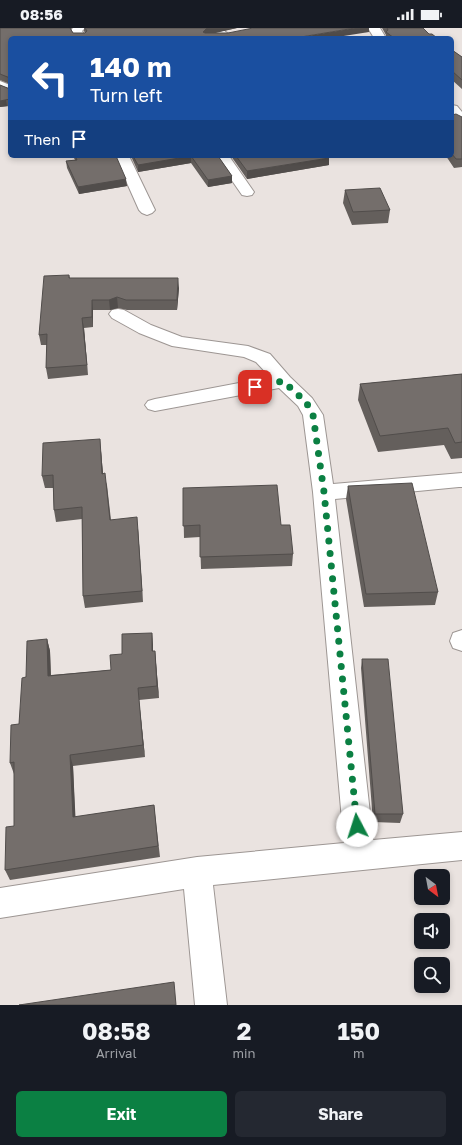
<!DOCTYPE html>
<style>
body{margin:0;font-family:"Golos Text",sans-serif;background:#242831;color:#f1f3f6;height:100vh;display:flex;flex-direction:column;font-size:15px;white-space:nowrap}
*{box-sizing:border-box;margin:0}
p{font-size:13px;color:#9ea1a6}
.icon{flex:none;width:22px;height:22px;fill:none;stroke:currentColor;stroke-width:2;stroke-linecap:round;stroke-linejoin:round}
.map{position:relative;height:977px;overflow:hidden}
.side{display:flex;flex-direction:column;background:#171b24;flex:1}
.side>*{flex:none}
.top-card{position:absolute;left:8px;top:8px;width:446px;height:122px;border-radius:6px;box-shadow:0 2px 6px #0003;background:#1a4fa0;color:#fff;overflow:hidden}
.needle{width:26px;rotate:148deg}
.fabs{position:absolute;left:414px;top:841px;display:grid;gap:8px}
.fabs a{display:grid;place-items:center;width:36px;height:36px;border-radius:6px;background:#171b24;box-shadow:0 2px 6px #0003;font-size:20px}
.pin{position:absolute;display:grid;place-items:center;width:34px;height:34px;color:#fff;margin:-17px;border-radius:8px;box-shadow:0 2px 6px #0006}
.me{position:absolute;width:44px;margin:-22px;rotate:355deg;stroke-linejoin:round;filter:drop-shadow(0 0 3px #0008)}
.turn{display:flex;align-items:center;gap:14px;height:84px;padding:0 16px;font-size:18px}
.turn .icon{width:52px;height:52px;stroke-width:2.5}
.turn b{display:block;font-size:28px;line-height:34px}
.then{display:flex;align-items:center;height:38px;padding:0 16px;background:#0003;gap:8px;font-size:15px}
.eta{display:flex;justify-content:space-evenly;align-items:center;height:68px;text-align:center}
.eta b{font-size:24px;font-weight:700;line-height:28px}
.action{display:flex;gap:8px;margin-top:auto;padding:8px 16px}
.action a{flex:1;height:46px;border-radius:6px;background:#0b8043;color:#fff;font-size:16px;font-weight:700;line-height:46px;text-align:center}
.action a+a{background:#242831;color:#f1f3f6}
.status{display:flex;justify-content:space-between;align-items:center;height:28px;padding:0 20px;background:#171b24;direction:ltr}
.status svg{height:11px;fill:currentColor}
.map>svg:first-child{display:block}
.lines{fill:none;stroke-linecap:round;stroke-linejoin:round}
.minor-casing{stroke:#9d9693;stroke-width:2}
.minor{fill:#fff;fill-rule:evenodd}
.wall{fill:#645f5c}
.shaded-wall{fill:#514d4b}
.building{fill:#746e6b;stroke:#514d4b}
.route{stroke:#0b8043;stroke-width:7;stroke-dasharray:0 12.6}
</style>
<div class="status"><b>08:56</b><svg viewBox="0 0 49 12"><path d="M0 12V9h3v3zM5 12V6h3v6zM10 12V3h3v9zM15 12V0h3v12zM26 1h20v11H26zM47 4h2v5h-2z"/></svg></div>
<div class="map">
<svg width="462" height="977" viewBox="0 0 462 977">
<rect width="100%" height="100%" fill="#eae3e0"/>
<g class="lines">
<g class="minor-casing">
<path id="minor" d="M73 0H85L82 3 86 10H74L70 3Z
M206 0H220L230 7 228 9H220Z
M368 0H380L386 10H374Z
M0 53 10 57V66L0 62Z
M452 77 457 78 462 84V96L457 95 452 89Z
M115 128H129L155 182 152 185 147 187 142 185 139 182Z
M215 128H229L254 164 252 167 247 168 242 167Z
M118 281 124 282 151 297 182 309 248 318 270 326 290 349 312 370 323 387 333 456 462 445V459H459L335 471 373 812 462 804V832L213 857 227 977H195L184 861 0 890V860L197 829 344 815 313 464 303 387 298 378 279 360 155 383 148 381 145 377 148 373 155 371 270 349 256 334 244 329 172 318 139 305 112 290 109 286 112 282Z
M462 602V623L453 620 450 613 453 605Z"/>
</g>
<use href="#minor" class="minor"/>
</g>
<path class="wall" d="M0 0H72L71 1 73 5H85L84 3V0H237L213 5 369 4 10 10V78L0 79V57L10 61V56L0 52Z
M382 0H423L429 6 437 10H386V7Z
M452 22 462 29V61L452 52Z
M452 87 462 89V139L454 140 446 128H452Z
M73 128H116L127 158 79 166 67 140 66 133 75 132Z
M131 128H218L232 148V155L208 159 191 135 138 144Z
M231 128H327L329 130V137L247 151Z
M345 162 390 182 388 195 352 197 343 175Z
M69 247 70 250 179 260 177 282H127L118 280 110 282H93V299L84 300 88 347 48 351 46 340 47 317H41L39 307Z
M462 346V430L451 431 444 417 378 424 358 372 360 356Z
M101 423 103 445 107 457 111 492 138 501 143 574 85 580 83 568 82 491 56 494 54 482 53 460H45L42 448Z
M348 458 438 564 435 577 364 579 346 471Z
M183 460 281 497 293 526 292 538 201 541 200 509 184 510Z
M152 605 153 623H155L159 670 139 672 145 729 73 738 75 789 154 777 160 829 10 852 5 842 14 798V746L10 735 19 696 26 649 47 611 50 623 51 647 111 642 122 626Z
M362 631 403 786 400 795 373 794 361 640Z"/>
<path class="shaded-wall" d="M207 0H237L207 7 203 4Z
M355 0H369V4L331 10H301V9Z
M6 72 7 78 0 79V73Z
M191 128V135L138 144V137Z
M329 130V137L247 151V143Z
M232 148V155L208 159V152Z
M126 151 127 158 79 166 78 159Z
M178 250 179 260 177 282V272Z
M117 269 118 280 110 282 109 272Z
M92 272 93 282V299L92 289Z
M82 290 84 300 88 347 87 337Z
M100 411 101 423 104 458 102 446Z
M137 489 138 501 143 574 142 563Z
M152 605 153 617V635L152 623Z
M47 611 50 623 51 659 48 648Z
M155 623 156 635 159 670 157 658Z
M138 660 139 672 145 729 143 717Z
M70 727 73 738 76 800 73 789Z"/>
<path class="building" d="M0 0H70L73 5H85L87 3 85 0H208H207L203 4 205 5H228L253 0H355L301 9 303 10H10V50L0 46Z
M387 0H423L429 6H432L437 10H394L386 4 388 2Z
M452 22 462 29V52L452 43Z
M10 53V71L0 73V57L10 61Z
M456 86 462 89V131H456L452 126V87Z
M75 128H116L126 151 78 159 66 133 77 132Z
M133 128H218L232 148 208 152 191 128 138 137Z
M236 128H327L329 130 247 143Z
M380 160 390 182 353 184 345 162Z
M69 247V250H178L177 272H126L117 269 109 272H92V289L82 290 87 337 46 340 47 306 39 307 44 248Z
M462 346V414L455 415 448 400 380 408 360 356Z
M100 411 102 446 105 445 110 492 137 489 142 563 83 568 82 479 54 482 53 447 42 448 43 415Z
M412 455 438 564 366 566 348 458Z
M277 457 281 497H290L293 526 200 529V497L183 498V460Z
M152 605V623H155L157 658 138 660 143 717 70 727 73 789 154 777 158 818 5 842 6 799 14 798V734L10 735 11 697 19 696 22 650 26 649 27 613 47 611 48 648 111 642 110 627 122 626V606Z
M362 631H388L403 786H375Z
M174 954 176 977H19Z"/>
<g class="lines">
<path class="route" d="M255 359 283 353 306 374 313 387 324 464 357 798"/>
</g>
</svg>
<div class="fabs">
<a><svg class="needle" viewBox="-14 -14 28 28"><path d="M0-13l5 13h-10z" fill="#e53935"/><path d="M0 13l5-13h-10z" fill="#9ea1a6"/></svg></a>
<a><svg class="icon" aria-label="sound" viewBox="0 0 24 24"><path d="M4 9h4l5-4v14l-5-4H4zM17 9q2 3 0 6"/></svg></a>
<a><svg class="icon" aria-label="search" viewBox="0 0 24 24"><circle cx="10" cy="10" r="6"/><path d="M15 15l6 6"/></svg></a>
</div>
<div class="pin" style="left:255px;top:359px;background:#d93025"><svg class="icon" aria-label="arrive" viewBox="0 0 24 24"><path d="M6 21V4h12l-3 4 3 4H6"/></svg></div>
<svg class="me" style="left:357px;top:798px" viewBox="-20 -20 40 40"><circle r="19" fill="#fff"/><path d="M0-13L10 11 0 6-10 11z" fill="#0b8043"/></svg>
<div class="top-card">
<div class="turn"><svg class="icon" aria-label="left" viewBox="0 0 24 24"><path d="M17 20v-9H6M10 6l-5 5 5 5"/></svg><div><b>140 m</b>Turn left</div></div>
<div class="then">Then<svg class="icon" aria-label="arrive" viewBox="0 0 24 24"><path d="M6 21V4h12l-3 4 3 4H6"/></svg></div>
</div>
</div>
<section class="side">
<div class="eta">
<div><b>08:58</b><p>Arrival</p></div>
<div><b>2</b><p>min</p></div>
<div><b>150</b><p>m</p></div>
</div>
<div class="action"><a>Exit</a><a>Share</a></div>
</section>
